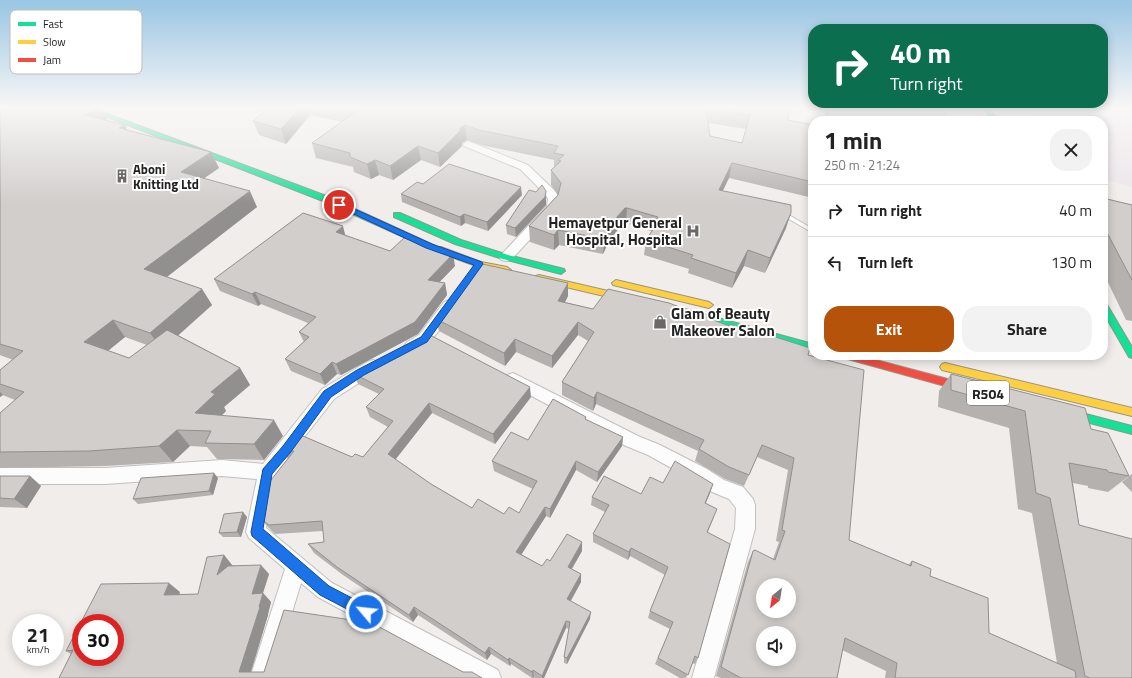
<!DOCTYPE html>
<meta charset="utf-8">
<style>
body{margin:0;font-family:"Titillium Web",sans-serif;background:#f2f2f2;color:#222;height:100vh;display:flex;flex-direction:column;font-size:15px;white-space:nowrap}
*{box-sizing:border-box;margin:0}
p{font-size:13px;color:#767676}
.icon{flex:none;width:22px;height:22px;fill:none;stroke:currentColor;stroke-width:2;stroke-linecap:round;stroke-linejoin:round}
.map{position:relative;flex:1;overflow:hidden}
.sheet{position:absolute;left:808px;top:116px;width:300px;height:244px;display:flex;flex-direction:column;background:#fff;border-radius:16px;box-shadow:0 2px 10px #0003}
.sheet>*{flex:none}
.banner{position:absolute;left:808px;top:24px;width:300px;height:84px;border-radius:16px;box-shadow:0 2px 10px #0003;background:#0b6e4f;color:#fff;overflow:hidden}
.needle{width:26px;rotate:210deg}
.controls{position:absolute;left:756px;top:578px;display:grid;gap:8px}
.controls a{display:grid;place-items:center;width:40px;height:40px;border-radius:50%;background:#fff;box-shadow:0 2px 10px #0003;font-size:20px}
.speed{position:absolute;left:12px;top:614px;display:flex;gap:8px;font-size:20px;font-weight:700;text-align:center}
.speed>*{display:grid;place-content:center;width:52px;height:52px;border-radius:50%;background:#fff;box-shadow:0 2px 10px #0003;line-height:1}
.speed small{font-size:10px;font-weight:400}
.speed .limit{border:6px solid #d22;background:#fff;color:#111}
.pin{position:absolute;display:grid;place-items:center;width:34px;height:34px;color:#fff;margin:-17px;border:2px solid #fff;border-radius:50%;box-shadow:0 1px 4px #0007}
.me{position:absolute;width:44px;margin:-22px;rotate:298deg;stroke-linejoin:round;filter:drop-shadow(0 0 3px #0008)}
.turn{display:flex;align-items:center;gap:14px;height:84px;padding:0 16px;font-size:18px}
.turn .icon{width:52px;height:52px;stroke-width:2.5}
.turn b{display:block;font-size:28px;line-height:34px}
.round{display:grid;place-items:center;flex:none;width:42px;height:42px;border-radius:16px;background:#f2f2f2}
.head{display:flex;align-items:center;justify-content:space-between;height:68px;padding:0 16px}
h1{font-size:24px;font-weight:700;line-height:30px}
.action{display:flex;gap:8px;margin-top:auto;padding:8px 16px}
.action a{flex:1;height:46px;border-radius:16px;background:#b45309;color:#fff;font-size:16px;font-weight:700;line-height:46px;text-align:center}
.action a+a{background:#f2f2f2;color:#222}
ul{padding:0;list-style:none}
li{display:flex;align-items:center;gap:12px;height:52px;padding:0 16px;border-top:1px solid #e0e0e0}
li div{flex:1}
li b{display:block;font-size:15px}
li em{font-style:normal}
.map>svg:first-child{display:block}
.industrial{fill:#ece4ea}
.lines{fill:none;stroke-linecap:round;stroke-linejoin:round}
.lane-casing{stroke:#c2c0c0;stroke-width:2}
.street-casing{stroke:#c2c0c0;stroke-width:2}
.fast-casing{stroke:#989585;stroke-width:2}
.slow-casing{stroke:#989585;stroke-width:2}
.jam-casing{stroke:#989585;stroke-width:2}
.lane{fill:#fdfcfc;fill-rule:evenodd}
.street{fill:#fdfcfc;fill-rule:evenodd}
.fast{fill:#16e098;fill-rule:evenodd}
.slow{fill:#ffcf43;fill-rule:evenodd}
.jam{fill:#f24e42;fill-rule:evenodd}
.wall{fill:#b4b1af;fill-rule:evenodd}
.shaded-wall{fill:#92908f}
.building{fill:#d1cecc;stroke:#92908f;fill-rule:evenodd}
.route{fill:#1a73e8;stroke:#114b97}
.labels{text-anchor:middle;dominant-baseline:central;stroke-width:4;stroke-linejoin:round;paint-order:stroke}
.far-poi-label{font-size:13px;font-weight:bold;fill:#222;stroke:#fff;text-anchor:start}
.shield{fill:#fff;stroke:#646464;stroke-width:1}
.shield-label{font-size:14px;font-weight:bold;fill:#222}
.poi-label{font-size:15px;font-weight:bold;fill:#222;stroke:#fff;text-anchor:end}
.key{fill:#fff;stroke:#bdbdbd;stroke-width:1}
.key-label{font-size:11px;fill:#222}
</style>
<div class="map">
<svg width="1132" height="678" viewBox="0 0 1132 678">
<rect width="100%" height="100%" fill="#f0edeb"/>
<path class="industrial" d="M1034 108H1132V187L1103 179V121H1037Z"/>
<g class="lines">
<g class="lane-casing">
<path id="lane" d="M782 211 813 229V233L780 214 779 213Z"/>
</g>
<g class="street-casing">
<path id="street" d="M468 141 528 165 555 191 560 199 557 210 511 260 506 261 501 260 499 257 547 206 548 199 546 195 520 169 464 146 463 144Z
M449 300 454 302 456 305C447 320 426 356 407 350L404 346 407 342 419 335 444 302Z
M373 360 379 362 381 366 379 370 334 399 275 475 266 528 332 583 498 670 501 678H467L318 597 301 583 272 678H250L285 569 249 538 246 532 257 479 222 476 105 484H0V468H105L222 460 263 464 322 389 367 362Z
M513 373 638 436 660 445 707 469 724 480 743 487 753 499 755 505V529L714 678H692L735 529 736 508 729 499 712 492 695 481 648 455 626 446 507 383 505 379 507 375Z"/>
</g>
<g class="fast-casing">
<path id="fast" d="M84 108H92L329 197 442 249 441 251H435L323 201Z
M984 108H990L998 121H992Z
M394 213H400L461 240 508 255 564 269 565 271 561 274 503 259 455 244 394 217Z
M1103 302 1106 303 1132 347V358L1129 357 1103 312Z
M685 309 813 344V350L682 314 681 312Z
M1059 407 1132 426V434L1055 414 1054 411 1055 408Z"/>
</g>
<g class="slow-casing">
<path id="slow" d="M435 247H441L481 262 507 267 511 270 507 273 476 266 435 251 434 249Z
M539 275 634 297 638 300 634 303 536 280 535 278 536 276Z
M616 280 709 302 713 305 709 308 613 285 612 283Z
M945 363 1132 408V416L942 370 940 367 942 364Z"/>
</g>
<g class="jam-casing">
<path id="jam" d="M839 355H857L974 386 977 387 979 390 977 393 974 394 844 358 841 357Z"/>
</g>
<use href="#lane" class="lane"/>
<use href="#street" class="street"/>
<use href="#fast" class="fast"/>
<use href="#slow" class="slow"/>
<use href="#jam" class="jam"/>
</g>
<path class="wall" d="M0 108H100L108 121 128 130 211 152 219 168 204 178 257 207 167 277 202 289 212 305 178 335 240 368 250 385 224 407 226 411 221 416 283 436 264 460 217 459 207 447 190 446 173 462 105 466 0 468V413L15 400 5 396 3 395 0 397V370L13 360 0 355ZM125 337 147 345 129 358 108 351Z
M267 108H789L788 120 813 125V198L729 178 722 191 786 228 765 273 744 266 732 288 688 273 689 269 644 255 646 240 651 233V231L626 223H623L609 241 603 254 559 245 554 250 530 242 529 226 558 195 551 185V170L554 168V160L481 145 467 140 462 143V146L440 167 421 160 393 180 379 175 371 179 354 172 353 167 316 158 312 143 342 122 310 115 286 144 259 135 253 121ZM708 123 746 129 742 143 710 136Z
M825 108H944L947 119 962 121H824Z
M423 184 522 195 488 231 465 223 461 226 402 202 401 194Z
M536 192 546 199V205L516 237 507 234 506 225Z
M1103 198 1132 205V321L1126 320 1103 272Z
M345 235 390 251 455 266 439 282 445 283 447 295 418 334 341 375 337 374 325 385 291 371 285 359 304 342 299 332 308 323 261 304 258 306 220 291 214 279Z
M568 283V296L565 302 593 309 729 326 808 355 849 540 908 565 912 561 930 576 989 633 1057 663 1032 513 1018 509 1009 428 938 407 939 391 951 374 1091 429 1129 476 1108 492 1088 488V486L1073 483 1079 525 1132 678H885L886 671 842 650 837 678H721L716 676 748 562 753 551 773 559 779 542 776 541 788 470 757 457 744 486 725 479 695 461 698 451 596 404 593 411 562 395V382L588 341 578 335 552 368 516 352 505 366 439 331 436 319 463 285Z
M354 374 531 397 495 444 432 413 395 459 431 484 472 508 504 514 519 513 533 489 494 471 492 461 528 440 586 417V420L623 437 622 446 597 482 576 470 550 518 546 516 521 554 542 566 550 561 582 551 572 569 581 574V582L571 601 590 619 567 664 564 663V657L569 629 566 628 544 678H535L534 677 533 678H532L511 664 510 666 491 654 487 660 418 615 413 622 343 575 314 553 308 544 324 542 323 531 275 534 268 527 261 519 288 459 283 451 296 433 352 457H363L388 427 370 417 366 407 379 394 358 384Z
M1132 474V492L1122 482Z
M0 476H30L41 486 27 508 0 507Z
M218 478 213 495 138 504 133 499Z
M663 483 713 484 710 493 706 503 714 517 708 532 698 658 695 664 692 663 686 678H680L655 664 670 629 648 618 650 611 665 575 630 556 628 560 593 542V534L605 512 591 505 592 497 641 494Z
M247 517 241 537H223L219 533Z
M224 555 232 565 269 574 263 593 271 602 268 614V615L251 672H463L59 678 71 654 66 651 180 592 179 595 198 594Z"/>
<path class="shaded-wall" d="M99 108H100L109 123 84 115Z
M300 108H308L310 115 286 144 281 129Z
M125 125 133 141 119 128Z
M465 125 467 140 462 143V146L440 167 438 153 460 128Z
M418 146 421 160 393 180 390 166Z
M211 152 219 168 190 188 181 172Z
M375 160 379 175 371 179 367 164Z
M732 163 729 178 716 205 719 190Z
M521 187 522 195 488 231 487 222Z
M250 191 257 207 155 286 144 269Z
M546 191V205L516 237 515 228Z
M625 208H627L626 223H623L609 241 603 254 604 239 610 225Z
M791 213 786 228 765 273 770 258Z
M464 214 465 223 461 226 460 217Z
M343 226 346 238 336 232Z
M558 230 559 245 554 250V235Z
M748 250 744 266 732 288 736 273Z
M453 254 455 266 430 292 428 280Z
M445 283 447 295 418 334 341 375 336 364Z
M568 283V296L559 314 558 301Z
M202 289 212 305 162 350 150 333Z
M255 292 261 304 258 306 252 294Z
M113 320 125 337 99 358 84 342Z
M578 322V335L552 368V356Z
M515 339 516 352 505 366 504 353Z
M332 362 337 374 325 385 320 374Z
M240 368 250 385 224 407 226 411 207 430 195 413 211 392Z
M530 387 531 397 495 444 493 434Z
M0 392 3 395 0 397Z
M597 392 596 404 593 411 594 398Z
M429 403 432 413 392 464 388 454Z
M274 420 283 436 264 460 254 444Z
M177 430 190 446 173 462 159 446Z
M623 437 622 446 597 482 598 472Z
M576 461V470L550 518V509Z
M214 473 218 478 213 495 209 491Z
M30 476 41 486 27 508 14 499Z
M713 484 710 493 702 511 705 503Z
M545 507 546 516 518 560 516 552Z
M243 512 247 517 241 537 237 532Z
M582 542V551L568 575V567Z
M631 548 630 556 628 560 629 552Z
M224 555 232 565 227 584 217 575Z
M261 565 269 574 260 602 252 594Z
M581 574V582L567 607V599Z
M169 583 180 592 175 604 164 595Z
M263 593 271 602 268 614V615L249 678 239 672Z
M414 607 418 615 413 622 409 615Z
M591 612 590 619 567 664V658Z
M566 621V628L544 678H542V676Z
M489 647 491 654 487 660 485 653Z
M509 658 511 664 510 666 508 660Z
M533 670 534 677 533 678 532 672Z"/>
<path class="building" d="M0 108H99L84 115 125 125 119 128 211 152 181 172 250 191 144 269 202 289 150 333 113 320 84 342 129 358 167 330 240 368 211 392 215 394 195 413 274 420 254 444 205 443 211 431 177 430 159 446 89 451 0 452V413L24 392 0 384V370L23 351 0 344Z
M267 108H300L281 129 253 121Z
M339 108H789L788 120 813 125V182L732 163 719 190 791 205V213L770 258 748 250 736 273 691 258 693 255 646 240 654 228 651 227 658 217 627 208H625L610 225 604 239 558 230 554 235 529 226 558 195 561 183 551 170 561 161 558 160 564 155 554 153 558 146 479 130 465 125 460 128V131L438 153 418 146 390 166 375 160 367 164 350 157V153L312 143 357 111ZM706 109 750 115 742 143 710 136Z
M828 108H944L947 119 962 121H827Z
M449 164 521 187 487 222 464 214 460 217 401 194 417 182 423 184Z
M542 185 546 191 545 197 515 228 506 225 529 190 536 192Z
M1103 198 1132 205V280L1103 225Z
M303 213 343 226 336 232 390 251 404 238 453 254 428 280 445 283 415 322 336 364 332 362 320 374 285 359 309 337 299 332 316 317 255 292 252 294 214 279Z
M478 263 568 283 558 301 593 309 608 289 669 303 729 326 730 324 765 337 766 334 810 348 808 355 864 370 849 540 911 566 912 561 931 569 930 576 988 598 989 633 1075 671 1076 678H895L897 663 845 638 837 678H741L721 667 753 551 755 550 775 560 785 531 782 530 794 458 762 445 749 475 729 467 699 449 704 440 597 392 594 398 562 382 594 332 578 322 552 356 515 339 504 353 436 319 461 285H463ZM763 585H789V611H763ZM763 633H789V659H763Z
M428 334 530 387 493 434 429 403 388 454 431 484 472 508 478 499 504 514 509 507 519 513 537 481 492 461 511 432 528 440 553 399 586 417 585 419 623 437 598 472 576 461 550 509 545 507 516 552 542 566 547 559 550 561 567 534 582 542 568 567 581 574 567 599 591 612 567 658 564 657 570 622 566 621 542 676 533 670 532 672 509 658 508 660 489 647 485 653 414 607 409 615 337 567 308 544 324 542 322 521 269 525 261 519 267 485 294 451H283L296 433 352 457 355 454 363 457 393 421 366 407 384 389 354 374Z
M951 374 1085 408 1091 429 1108 433 1129 476 1108 472 1107 470 1069 463 1079 525 1132 539V678H1090L1085 676 1050 498 1036 493 1025 411 951 390Z
M675 461 713 484 705 503 717 509 707 532 730 544 698 658 695 656 688 675 658 658 673 622 650 611 668 567 631 548 629 552 593 534 609 505 592 497 604 476 641 494 650 477 663 483Z
M214 473 209 491 133 499 141 478Z
M0 476H30L14 499 0 498Z
M243 512 237 532 219 533 224 514Z
M224 555 217 575 228 566 261 565 252 594 263 593 259 607H260L239 672H264L284 610 372 623 463 672H472L482 678H59L73 650 66 651 101 584 169 583 164 595 198 594 207 557ZM81 623H115V657H81Z"/>
<linearGradient id="sky" x2="0" y2="1"><stop stop-color="#99c5e4"/><stop offset="0.53" stop-color="#f8f7f6"/><stop offset="1" stop-color="#f8f7f6" stop-opacity="0"/></linearGradient>
<rect width="1132" height="203" fill="url(#sky)"/>
<path class="route" d="M339 202 432 244 482 262 483 264 427 342 364 375 331 397 290 453 272 474 263 529 329 586 371 608 372 612 371 617 366 619 320 595 252 536 251 532 263 469 283 446 324 391 357 370 421 337 474 265 426 248 337 206V203Z"/>
<defs>
<g id="building-bare" transform="scale(1.08)"><path d="M-4-6H4V6H1V3H-1V6H-4ZM-2.5-4.3h1.7v1.8h-1.7ZM.8-4.3h1.7v1.8H.8ZM-2.5-1h1.7V.8h-1.7ZM.8-1h1.7V.8H.8Z" fill="#6a6968" stroke="#fff" stroke-width="2.5" paint-order="stroke"/></g>
<g id="hospital-bare" transform="scale(1.08)"><path d="M-5-5h3v3.5h4V-5h3V5h-3V1.5h-4V5h-3Z" fill="#6a6968" stroke="#fff" stroke-width="2.5" paint-order="stroke"/></g>
<g id="shop-bare" transform="scale(1.08)"><path d="M-5-2.5h2.3a2.7 3.5 0 0 1 5.4 0H5L5.5 6h-11ZM-1.5-2.5h3a1.5 2.3 0 0 0-3 0Z" fill="#6a6968" stroke="#fff" stroke-width="2.5" paint-order="stroke"/></g>
</defs>
<g fill-rule="evenodd">
<use href="#building-bare" x="122" y="176"/>
<use href="#hospital-bare" x="693" y="231"/>
<use href="#shop-bare" x="660" y="322"/>
</g>
<g class="labels">
<g class="far-poi-label">
<text x="133" y="169">Aboni<tspan x="133" dy="15">Knitting Ltd</tspan></text>
</g>
<rect class="shield" x="967" y="381" width="42" height="24" rx="3"/>
<g class="shield-label">
<text x="988" y="393">R504</text>
</g>
<g class="poi-label">
<text x="682" y="222">Hemayetpur General<tspan x="682" dy="17">Hospital, Hospital</tspan></text>
<text x="671" y="313" text-anchor="start">Glam of Beauty<tspan x="671" dy="17">Makeover Salon</tspan></text>
</g>
</g>
<rect x="10" y="10" width="132" height="64" rx="6" class="key"/>
<rect x="18" y="22" width="18" height="4" fill="#16e098"/>
<rect x="18" y="40" width="18" height="4" fill="#ffcf43"/>
<rect x="18" y="58" width="18" height="4" fill="#f24e42"/>
<g class="key-label">
<text x="43" y="28">Fast</text>
<text x="43" y="46">Slow</text>
<text x="43" y="64">Jam</text>
</g>
</svg>
<div class="controls">
<a><svg class="needle" viewBox="-14 -14 28 28"><path d="M0-13l5 13h-10z" fill="#e53935"/><path d="M0 13l5-13h-10z" fill="#767676"/></svg></a>
<a><svg class="icon" aria-label="sound" viewBox="0 0 24 24"><path d="M4 9h4l5-4v14l-5-4H4zM17 9q2 3 0 6"/></svg></a>
</div>
<div class="speed"><div>21<small>km/h</small></div><div class="limit">30</div></div>
<div class="pin" style="left:339px;top:205px;background:#d93025"><svg class="icon" aria-label="arrive" viewBox="0 0 24 24"><path d="M6 21V4h12l-3 4 3 4H6"/></svg></div>
<svg class="me" style="left:366px;top:612px" viewBox="-20 -20 40 40"><circle r="17" fill="#1a73e8" stroke="#fff" stroke-width="3"/><path d="M0-11L8 9 0 5-8 9z" fill="#fff"/></svg>
<div class="banner">
<div class="turn"><svg class="icon" aria-label="right" viewBox="0 0 24 24"><path d="M7 20v-9h11M14 6l5 5-5 5"/></svg><div><b>40 m</b>Turn right</div></div>
</div>
<section class="sheet">
<div class="head"><div><h1>1 min</h1><p>250 m · 21:24</p></div><a class="round"><svg class="icon" aria-label="close" viewBox="0 0 24 24"><path d="M6 6l12 12M18 6L6 18"/></svg></a></div>
<ul>
<li><svg class="icon" aria-label="right" viewBox="0 0 24 24"><path d="M7 20v-9h11M14 6l5 5-5 5"/></svg><div><b>Turn right</b></div><em>40 m</em></li>
<li><svg class="icon" aria-label="left" viewBox="0 0 24 24"><path d="M17 20v-9H6M10 6l-5 5 5 5"/></svg><div><b>Turn left</b></div><em>130 m</em></li>
</ul>
<div class="action"><a>Exit</a><a>Share</a></div>
</section>
</div>
